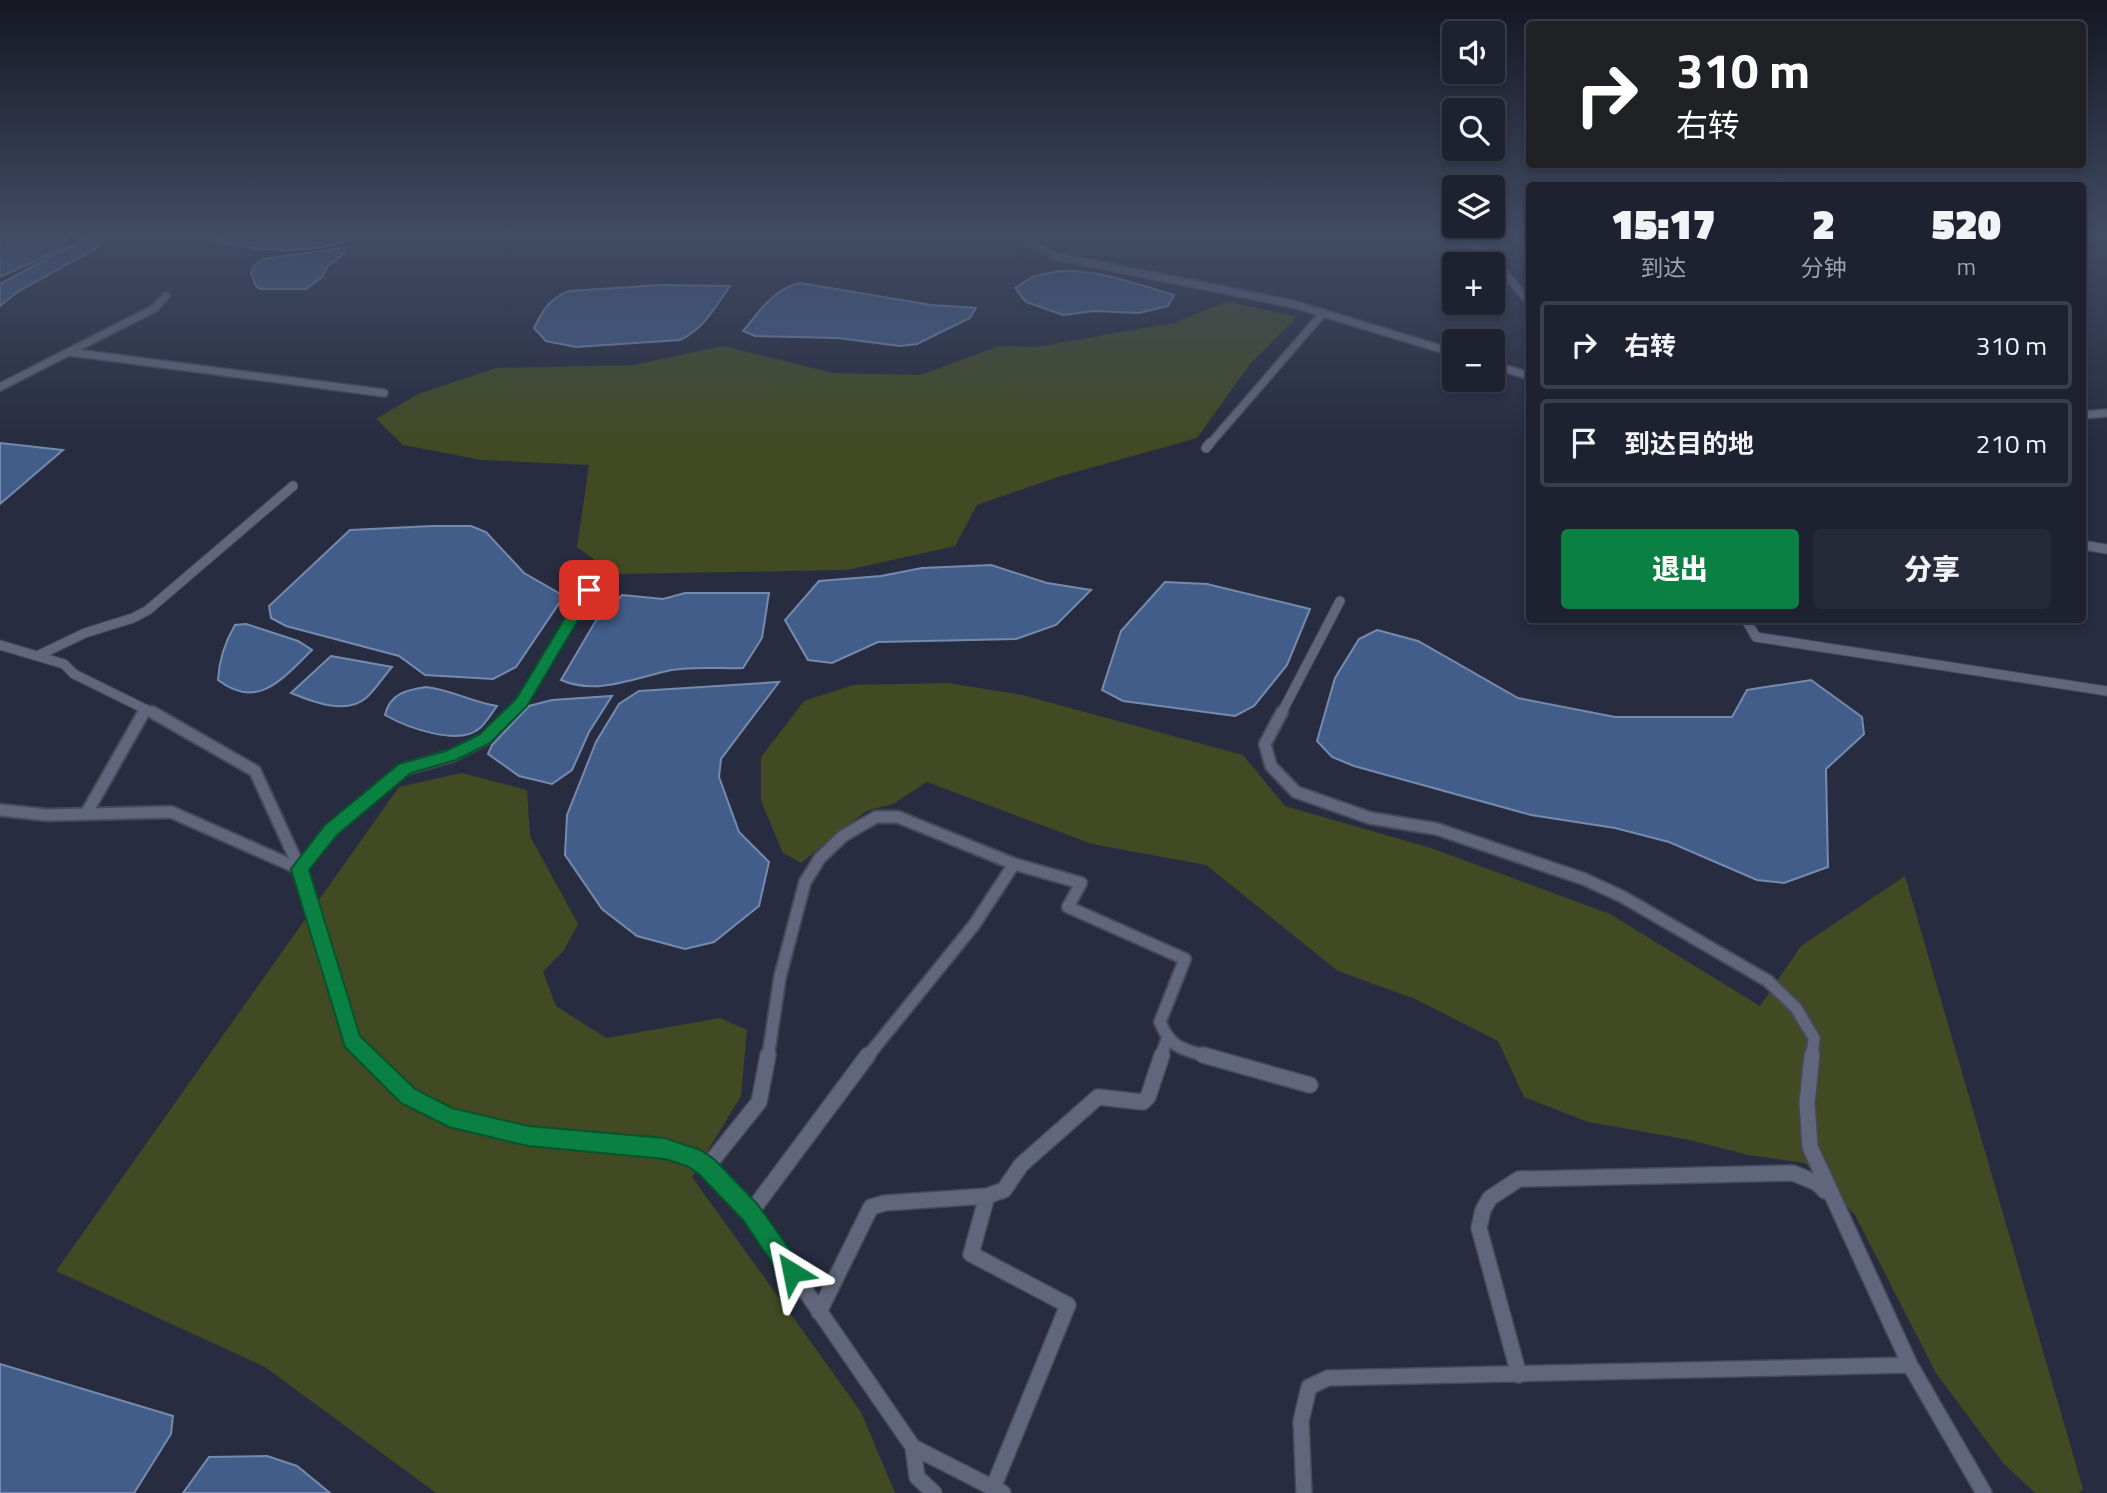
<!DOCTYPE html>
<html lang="zh">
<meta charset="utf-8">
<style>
body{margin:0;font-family:"Titillium Web","Noto Sans SC",sans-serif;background:#252938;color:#f1f3f6;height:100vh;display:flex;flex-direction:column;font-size:26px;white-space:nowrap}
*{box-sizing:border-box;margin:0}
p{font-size:23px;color:#a0a3ab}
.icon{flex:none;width:38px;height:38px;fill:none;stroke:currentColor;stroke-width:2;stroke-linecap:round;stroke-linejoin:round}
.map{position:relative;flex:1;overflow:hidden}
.details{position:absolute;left:1526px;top:182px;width:560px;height:441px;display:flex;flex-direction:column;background:#1d2130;border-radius:7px;box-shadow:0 4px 10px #0003,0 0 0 2px #3b3e4c}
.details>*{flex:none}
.hud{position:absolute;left:1526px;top:21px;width:560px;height:147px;border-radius:7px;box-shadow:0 4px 10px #0003,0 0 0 2px #3b3e4c;background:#202124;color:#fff;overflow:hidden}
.tools{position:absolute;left:1442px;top:21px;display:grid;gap:14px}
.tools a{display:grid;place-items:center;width:63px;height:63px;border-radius:7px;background:#1d2130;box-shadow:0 4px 10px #0003,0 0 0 2px #3b3e4c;font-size:35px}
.pin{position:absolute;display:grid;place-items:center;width:60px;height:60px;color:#fff;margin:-30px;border-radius:14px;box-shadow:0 4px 10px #0006}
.me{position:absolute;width:77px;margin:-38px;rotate:325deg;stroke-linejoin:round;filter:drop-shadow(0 0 5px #0008)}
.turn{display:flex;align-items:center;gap:24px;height:147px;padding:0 35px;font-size:32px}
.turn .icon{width:91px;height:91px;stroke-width:2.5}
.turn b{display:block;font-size:49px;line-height:60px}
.eta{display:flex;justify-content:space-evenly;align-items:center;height:119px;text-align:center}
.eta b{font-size:42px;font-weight:800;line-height:49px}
.cta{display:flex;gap:14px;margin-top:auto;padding:14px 35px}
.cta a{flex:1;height:80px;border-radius:7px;background:#0b8043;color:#fff;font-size:28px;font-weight:800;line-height:80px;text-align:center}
.cta a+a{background:#252938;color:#f1f3f6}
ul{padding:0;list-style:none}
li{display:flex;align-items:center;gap:21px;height:88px;margin:0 14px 10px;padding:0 21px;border:4px solid #3b3e4c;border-radius:7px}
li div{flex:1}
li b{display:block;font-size:26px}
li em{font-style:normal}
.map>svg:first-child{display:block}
.green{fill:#424a23}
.water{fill:#425d8a;stroke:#768aad;stroke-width:2}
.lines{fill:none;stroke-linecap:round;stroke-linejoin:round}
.minor-far3-casing{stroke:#464a5a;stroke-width:10}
.minor-far2-casing{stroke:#464a5a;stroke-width:11}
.minor-far1-casing{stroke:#464a5a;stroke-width:15}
.minor-casing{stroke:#464a5a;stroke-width:18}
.minor-far3{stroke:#60667c;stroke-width:7}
.minor-far2{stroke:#60667c;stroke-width:9}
.minor-far1{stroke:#60667c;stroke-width:11}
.minor{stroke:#60667c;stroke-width:15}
.route{fill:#0b8043;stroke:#07532c;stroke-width:2}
</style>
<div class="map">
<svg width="2107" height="1493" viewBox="0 0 2107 1493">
<rect width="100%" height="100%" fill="#272c40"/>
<path class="green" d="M1227 301 1297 317 1250 364 1197 438 1058 477 977 505 955 546 847 570 614 574 577 547 589 465 482 460 403 445 376 419 418 394 496 368 634 365 723 346 833 373 921 375 999 346 1036 347 1174 323Z
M948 683 1022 695 1243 755 1285 806 1431 848 1610 914 1760 1006 1801 946 1905 876 2083 1489 2079 1493H2035L2003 1463 1936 1373 1855 1215 1805 1163 1748 1155 1690 1140 1588 1122 1524 1097 1498 1041 1415 999 1338 971 1206 865 1092 844 927 782 893 804 866 811 801 863 783 853 761 801V757L804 701 853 685Z
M461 773 527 790 530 836 578 924 564 950 543 972 556 1006 606 1038 720 1018 747 1030 741 1096 692 1177 861 1412 895 1493H436L265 1367 56 1271 399 787Z"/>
<path class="water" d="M0 233H63L66 239 59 250 0 277Z
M197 233H366C319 256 244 255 197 233Z
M91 235 101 237 100 246 16 293 0 306V284Z
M344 248V253L327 267 322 277 306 289H260L256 286 251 273 254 266 263 259Z
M1061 271C1099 270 1137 284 1174 295L1168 306 1139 313 1094 311 1063 315 1026 302 1015 288 1034 276Z
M800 283 931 305 976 308 970 318 917 344 900 346 838 338 755 336 743 331C760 311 773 289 800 283Z
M662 285 730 286C715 307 704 329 680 340L576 347 546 341 534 328C543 310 549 299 569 291Z
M0 443 63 450 0 504Z
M432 526H471L486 532 524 573 564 596 516 667 493 679 425 675 399 656 286 626 271 618 269 606 350 530Z
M991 565 1047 583 1091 590 1056 625 1016 639 878 642 832 663 808 660 785 620 819 581 881 576 922 568Z
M1165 582 1207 584 1310 609 1287 665 1254 706 1235 716 1123 701 1102 690 1121 631Z
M685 593H769L762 638 743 668C720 669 694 666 672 670 636 677 597 696 561 680L595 622 622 595 663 599Z
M246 624 298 641 312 650C283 678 258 711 218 680 219 660 225 642 235 625Z
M1377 630 1418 641 1518 698 1615 717H1732L1747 690 1811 680 1862 717 1864 734 1826 769 1828 867 1784 883 1757 880 1669 842 1615 828 1531 815 1354 766 1332 757 1317 741 1335 678 1359 639Z
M331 656 392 667C383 677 376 689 366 698 346 715 313 702 291 693Z
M779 682 721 759 719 777 739 832 769 862 759 906 714 942 685 949 637 936 602 909 565 855 567 815 596 742 619 704 639 691Z
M426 687C452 690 472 702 497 706 492 713 486 723 480 728 459 747 406 727 385 715 390 693 407 690 426 687Z
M612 696 589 732 572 770 552 784 519 776 488 754 492 745 529 706 552 700Z
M0 1364 173 1416 171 1434 134 1493H0Z
M267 1456 297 1466 330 1493H183L209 1457Z"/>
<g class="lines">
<g class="minor-far3-casing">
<path id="minor-far3" d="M1011 233 1055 256 1293 304 1454 353
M1455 233 1493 259 1530 303
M69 352 384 393
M1493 365 1530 376
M0 387 155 308 166 296
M2082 415 2107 413
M1209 445 1323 313"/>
</g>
<g class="minor-far2-casing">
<path id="minor-far2" d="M1206 448 1210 443
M2082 545 2107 549
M1746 620 1756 637 2107 691
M0 645 64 664 74 674 155 714
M39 655 85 633 133 618 148 610 293 486
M143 714 146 709
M510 714 522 702 589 590
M1281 714 1340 601"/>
</g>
<g class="minor-far1-casing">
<path id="minor-far1" d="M152 712 255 771 300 869 352 1041 368 1057
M1282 712 1265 744 1271 766 1296 792 1370 818 1437 829 1584 879 1623 897 1768 981 1796 1008 1814 1038 1812 1057
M0 810 47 815 171 812 300 869 331 830 405 769 451 756 485 739 512 712
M86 814 144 712
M768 1057 780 977 805 882 820 858 843 836 876 817H898L1014 864 1081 883 1068 907 1185 959 1160 1022C1171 1049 1183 1049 1209 1057
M867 1057 974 925 1014 864
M1161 1057 1167 1039"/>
</g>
<g class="minor-casing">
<path id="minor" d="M366 1055 408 1096 449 1117 528 1136 665 1149 693 1157 707 1167 751 1212 913 1447 1003 1493
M1203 1055 1310 1085
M1812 1055 1807 1103 1810 1147 1910 1365 1984 1493
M707 1167 759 1102 768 1055
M987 1196 971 1254 1068 1305 993 1488
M751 1212 868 1055
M819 1312 871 1207 885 1203 987 1196 1004 1190 1021 1165 1098 1097 1143 1102 1148 1097 1162 1055
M1519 1375 1479 1228 1483 1210 1490 1198 1519 1179 1793 1173 1817 1183 1825 1191
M913 1447 917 1477 934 1493
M1304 1493 1301 1421 1309 1387 1328 1378 1910 1365"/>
</g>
<use href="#minor-far3" class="minor-far3"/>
<use href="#minor-far2" class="minor-far2"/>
<use href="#minor-far1" class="minor-far1"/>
<use href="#minor" class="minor"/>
</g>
<linearGradient id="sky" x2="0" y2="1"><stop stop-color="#151823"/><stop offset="0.53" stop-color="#414b64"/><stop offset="1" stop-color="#414b64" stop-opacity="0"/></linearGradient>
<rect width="2107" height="442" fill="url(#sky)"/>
<path class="route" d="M589 586 596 590 527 706 490 743 456 760 411 773 337 835 309 870 360 1036 415 1089 452 1108 528 1126 665 1138 700 1150 714 1159 758 1205 800 1264 803 1272 800 1280 792 1283 784 1280 743 1220 699 1174 687 1166 665 1159 528 1146 449 1127 401 1103 345 1047 291 869 325 825 399 764 446 751 479 735 516 699 584 587Z"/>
</svg>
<div class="tools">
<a><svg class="icon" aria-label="sound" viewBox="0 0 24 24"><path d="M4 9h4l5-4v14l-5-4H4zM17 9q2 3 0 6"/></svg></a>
<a><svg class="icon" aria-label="search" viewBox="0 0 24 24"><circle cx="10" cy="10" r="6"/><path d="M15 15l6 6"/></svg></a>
<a><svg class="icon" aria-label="layers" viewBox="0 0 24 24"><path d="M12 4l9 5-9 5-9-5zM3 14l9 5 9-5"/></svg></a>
<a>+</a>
<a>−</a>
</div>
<div class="pin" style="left:589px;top:590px;background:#d93025"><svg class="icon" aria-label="arrive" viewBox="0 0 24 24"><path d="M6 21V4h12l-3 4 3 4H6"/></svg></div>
<svg class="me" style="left:792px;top:1272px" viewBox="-20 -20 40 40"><path d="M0-17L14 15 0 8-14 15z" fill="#0b8043" stroke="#fff" stroke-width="4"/></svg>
<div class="hud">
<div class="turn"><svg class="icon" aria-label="right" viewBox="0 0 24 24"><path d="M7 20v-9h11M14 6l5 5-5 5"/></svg><div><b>310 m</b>右转</div></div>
</div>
<section class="details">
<div class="eta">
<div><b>15:17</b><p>到达</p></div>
<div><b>2</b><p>分钟</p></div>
<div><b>520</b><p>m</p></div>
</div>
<ul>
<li><svg class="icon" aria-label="right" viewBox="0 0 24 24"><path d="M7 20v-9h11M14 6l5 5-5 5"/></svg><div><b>右转</b></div><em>310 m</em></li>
<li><svg class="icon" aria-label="arrive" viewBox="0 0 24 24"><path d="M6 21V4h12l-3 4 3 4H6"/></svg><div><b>到达目的地</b></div><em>210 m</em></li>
</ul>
<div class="cta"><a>退出</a><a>分享</a></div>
</section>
</div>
